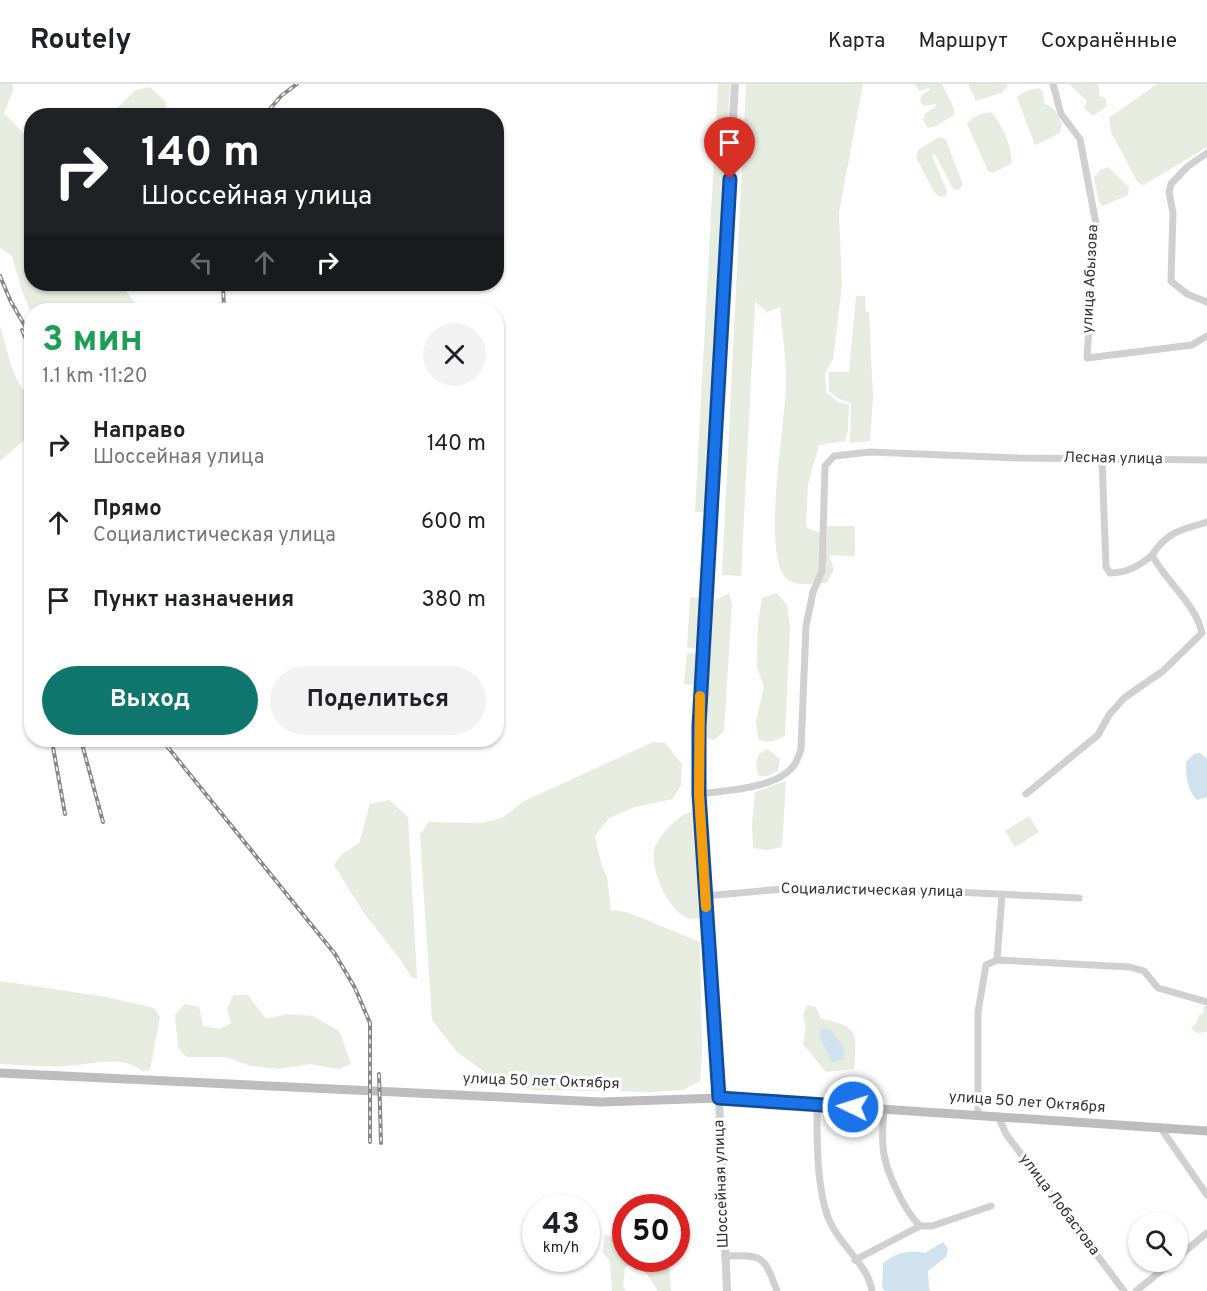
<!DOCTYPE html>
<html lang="ru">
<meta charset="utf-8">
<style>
body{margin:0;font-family:Overpass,sans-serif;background:#f2f2f2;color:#202124;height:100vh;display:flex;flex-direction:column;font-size:22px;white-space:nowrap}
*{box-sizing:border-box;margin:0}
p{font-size:20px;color:#757577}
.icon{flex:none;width:33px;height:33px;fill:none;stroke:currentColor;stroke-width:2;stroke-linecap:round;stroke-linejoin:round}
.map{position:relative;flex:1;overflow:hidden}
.details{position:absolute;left:24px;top:219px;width:480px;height:444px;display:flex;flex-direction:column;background:#fff;border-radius:24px;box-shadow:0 2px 4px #0004}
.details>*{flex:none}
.top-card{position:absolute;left:24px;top:24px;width:480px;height:183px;border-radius:24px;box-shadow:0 2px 4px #0004;background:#202124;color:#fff;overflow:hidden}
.buttons{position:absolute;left:1128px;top:1128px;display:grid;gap:12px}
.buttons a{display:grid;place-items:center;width:60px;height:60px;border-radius:50%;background:#fff;box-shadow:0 2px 4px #0004;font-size:30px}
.speed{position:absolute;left:522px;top:1110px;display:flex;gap:12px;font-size:30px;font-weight:700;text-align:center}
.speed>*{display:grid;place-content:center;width:78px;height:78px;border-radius:50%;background:#fff;box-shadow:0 2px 4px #0004;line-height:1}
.speed small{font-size:15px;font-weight:400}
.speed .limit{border:9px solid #d22;background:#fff;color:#111}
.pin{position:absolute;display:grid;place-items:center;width:51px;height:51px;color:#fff;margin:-62px -26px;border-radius:50% 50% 50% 0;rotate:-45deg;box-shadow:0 0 6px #0007}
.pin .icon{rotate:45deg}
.me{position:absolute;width:66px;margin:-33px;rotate:274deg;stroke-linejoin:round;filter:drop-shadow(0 0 4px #0008)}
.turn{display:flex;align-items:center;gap:21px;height:126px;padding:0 18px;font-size:27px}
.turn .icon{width:78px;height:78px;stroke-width:2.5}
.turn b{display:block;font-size:42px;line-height:51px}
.lanes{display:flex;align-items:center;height:57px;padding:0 18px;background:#0003;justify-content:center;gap:30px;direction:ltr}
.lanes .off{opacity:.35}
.round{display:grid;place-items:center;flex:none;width:63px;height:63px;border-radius:32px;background:#f2f2f2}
.head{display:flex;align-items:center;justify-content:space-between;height:102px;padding:0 18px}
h1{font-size:36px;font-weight:700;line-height:45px;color:#1e9e55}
.primary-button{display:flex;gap:12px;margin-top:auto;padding:12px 18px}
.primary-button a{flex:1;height:69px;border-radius:36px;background:#0f766e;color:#fff;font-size:24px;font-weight:700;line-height:69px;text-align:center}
.primary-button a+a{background:#f2f2f2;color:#202124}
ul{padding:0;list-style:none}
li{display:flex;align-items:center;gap:18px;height:78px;padding:0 18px}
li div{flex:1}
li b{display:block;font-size:22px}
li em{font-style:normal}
header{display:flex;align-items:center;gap:36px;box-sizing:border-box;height:84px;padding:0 30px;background:#fff;border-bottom:2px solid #e0e0e0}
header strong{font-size:28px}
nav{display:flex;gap:33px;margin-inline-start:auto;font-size:21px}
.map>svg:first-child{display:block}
.green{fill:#e6ecdf}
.water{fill:#cfe2ee}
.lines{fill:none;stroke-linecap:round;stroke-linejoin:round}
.minor{stroke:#d0d0d0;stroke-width:7}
.tertiary{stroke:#d0d0d0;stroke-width:8}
.secondary{stroke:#bdbdbd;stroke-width:9}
.rail-casing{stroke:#888;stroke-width:4}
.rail{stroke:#fff;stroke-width:1.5;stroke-dasharray:4.5;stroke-linecap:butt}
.route-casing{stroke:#114b97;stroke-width:15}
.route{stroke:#1a73e8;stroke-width:10}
.slow{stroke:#f59e0b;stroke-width:10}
.labels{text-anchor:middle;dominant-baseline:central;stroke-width:6;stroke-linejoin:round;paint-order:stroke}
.street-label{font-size:15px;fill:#333;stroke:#fff}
</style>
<header>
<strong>Routely</strong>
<nav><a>Карта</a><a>Маршрут</a><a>Сохранённые</a></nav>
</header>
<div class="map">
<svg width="1207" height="1207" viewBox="0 0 1207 1207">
<rect width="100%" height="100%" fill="#fff"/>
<path class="green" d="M0 0H12L14 4 4 29 24 50 31 55 32 200H121L140 226H32L31 228 22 207 12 172 0 164Z
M718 0H730L708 428H695Z
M746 0H863L839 129 842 201 833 275 825 289 826 308 838 318 849 321 848 346 845 357 819 361 808 400 806 443 820 449 826 466 827 442H855V472L829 471 834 485 827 499C814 499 797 503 787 495 760 471 787 333 786 296 786 272 782 247 780 223L768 228 755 218 741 492 722 491Z
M915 0H942L954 25V31L936 42 928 44 923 36 925 30 935 23 936 20 924 22 920 17 922 11 930 6 928 4 919 7Z
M968 0H1007L1008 2 1001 9 976 17Z
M1069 0H1097L1099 2V11L1105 14 1107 22 1093 32 1084 24 1087 17Z
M1157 0H1207V63L1144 101 1138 99 1111 48 1109 34Z
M150 3 166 18V31H110L136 6Z
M1039 4 1043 8 1044 19 1055 26 1062 40 1060 49 1035 61 1017 13 1028 6Z
M991 28C1003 41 1011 61 1012 79L993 89 988 87 967 40C973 32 981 30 991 28Z
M940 53 946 56 963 101 958 106 953 105 935 70 932 72 947 107 946 111 941 113 935 109 916 74 919 65Z
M1108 83 1129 103 1128 111 1103 122 1099 118 1094 93 1100 86Z
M856 212H865L866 228H869L873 314 870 357 850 359 851 319 839 315 829 307V288H849Z
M0 242C8 267 11 297 32 315L31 350 0 377Z
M729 509 732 520 724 647 714 656 706 654 705 646 710 519Z
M777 509 787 521 790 543 785 652C775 657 768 660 758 655L756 637 764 603 757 582 758 538 762 514Z
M690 513 702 514 698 564H687Z
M687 569 698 570 696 601 684 600Z
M653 658 665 659 682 680 681 701 673 715 635 723 609 734 595 752 602 783 607 792 611 826 627 828 700 858 702 969 700 997 683 1006 655 1008 534 1006 497 997 457 968 432 936 420 751 428 738 483 739 504 733 522 718Z
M767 665 780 675 778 687C771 691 766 694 758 691L756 679 759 670Z
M786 697 782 763 768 766 753 764 752 740 755 708Z
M389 716 408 733 417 894H412L400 875 364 829 334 781 342 770 359 759 370 720Z
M692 728 694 733 699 834C674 844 647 783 655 763 658 756 666 745 672 740 678 735 684 729 692 728Z
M1029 732 1039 748 1015 763 1005 747Z
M0 897 107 913 154 924 160 933 150 986 142 987C123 970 89 981 65 982 44 983 22 981 0 980Z
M233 911H248L266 935 287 930 313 932 339 947 351 980 340 985 309 980 279 985 251 982 225 973H186L178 963 175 931 185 920 199 923 203 942 220 945 231 939 227 925Z
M807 921 816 923 821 935C859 941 857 951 854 985L826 988 803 960 806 943 803 932Z
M1204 922H1207V948L1197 949 1191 944 1197 938 1199 931 1203 930Z
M604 1151 625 1154 626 1174 669 1175 671 1207H658L641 1181 633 1178 625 1183 623 1202 626 1207H612L610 1177 603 1169Z"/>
<path class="water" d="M1200 669 1207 675V713L1197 716C1187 707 1186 691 1186 678L1194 670Z
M822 945 831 946 845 966 843 975 832 978 819 951Z
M943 1158 948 1165 946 1173 928 1187 929 1204 931 1207H885L882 1204 883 1179C898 1168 907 1166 925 1169Z"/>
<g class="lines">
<path class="minor" d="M1053 0 1061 30 1080 55 1096 140 1087 274 1192 261 1207 252
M1207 69 1187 83 1171 100 1169 108 1173 129 1171 197 1187 210 1207 218
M1102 375 1106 483 1110 489C1126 489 1141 481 1152 471
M699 710C727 706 781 705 796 678 798 674 800 669 801 665L806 542 813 508 822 487 825 382 834 372 870 368 1019 374 1207 376
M1026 710 1098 651 1109 631 1124 614 1163 587 1202 549C1196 520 1166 498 1152 471 1168 447 1181 446 1207 438
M705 812 794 804 891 805 1079 814
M997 876 1002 810
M817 1020C817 1054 816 1110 831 1140 842 1163 868 1181 872 1207
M884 1025C883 1037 882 1050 883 1062 884 1085 904 1126 920 1142
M978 1030V928L986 881 997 876 1130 883 1144 887 1158 904 1207 918
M998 1032 1006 1050 1124 1207
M1160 1043 1207 1111
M725 1172C764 1171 764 1172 777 1207
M1178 1173 1207 1149
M855 1176 920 1142H932L991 1122
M1136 1207 1172 1178"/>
<path class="tertiary" d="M727 1207 719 1014 699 710V642L735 0"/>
<path class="secondary" d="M0 989 601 1018 719 1014 1207 1047"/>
<g class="rail-casing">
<path id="rail" d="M264 32 281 12 297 0
M0 192 11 218 32 254
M223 200 224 226
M22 246 32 269
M54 656 53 663 65 730
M81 656 103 738
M162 656 335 870 355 904 370 939V1058
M379 990 381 1059"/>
</g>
<use href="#rail" class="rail"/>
</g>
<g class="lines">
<g class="route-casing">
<path id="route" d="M730 95 699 642V710L719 1014 853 1023"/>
</g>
<use href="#route" class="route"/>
<path class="slow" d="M700 612 699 710 706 823"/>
</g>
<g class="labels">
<g class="street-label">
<text transform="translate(1091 195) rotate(-87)">улица Абызова</text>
<text transform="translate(1113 375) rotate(1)">Лесная улица</text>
<text transform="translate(872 807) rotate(1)">Социалистическая улица</text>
<text transform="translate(541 998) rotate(2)">улица 50 лет Октября</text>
<text transform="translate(1027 1019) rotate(4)">улица 50 лет Октября</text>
<text transform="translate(722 1100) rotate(-92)">Шоссейная улица</text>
<text transform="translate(1059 1121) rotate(53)">улица Лобастова</text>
</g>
</g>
</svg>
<div class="buttons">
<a><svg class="icon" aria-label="search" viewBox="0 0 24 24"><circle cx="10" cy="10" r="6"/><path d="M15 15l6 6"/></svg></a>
</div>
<div class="speed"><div>43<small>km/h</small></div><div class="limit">50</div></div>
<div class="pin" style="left:730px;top:95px;background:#d93025"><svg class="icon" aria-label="arrive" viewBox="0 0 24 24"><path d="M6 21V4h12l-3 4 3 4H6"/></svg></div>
<svg class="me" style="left:853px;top:1023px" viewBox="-20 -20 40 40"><circle r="17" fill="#1a73e8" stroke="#fff" stroke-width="3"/><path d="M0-11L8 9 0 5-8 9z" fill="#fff"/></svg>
<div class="top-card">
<div class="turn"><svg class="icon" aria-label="right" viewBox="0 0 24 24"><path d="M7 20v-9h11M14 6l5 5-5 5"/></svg><div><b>140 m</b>Шоссейная улица</div></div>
<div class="lanes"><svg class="icon off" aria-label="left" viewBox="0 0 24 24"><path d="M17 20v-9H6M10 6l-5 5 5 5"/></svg><svg class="icon off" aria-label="ahead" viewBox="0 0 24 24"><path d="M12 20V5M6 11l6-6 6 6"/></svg><svg class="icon" aria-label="right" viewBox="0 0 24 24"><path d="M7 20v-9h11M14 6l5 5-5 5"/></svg></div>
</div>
<section class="details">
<div class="head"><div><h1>3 мин</h1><p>1.1 km · 11:20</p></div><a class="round"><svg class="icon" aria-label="close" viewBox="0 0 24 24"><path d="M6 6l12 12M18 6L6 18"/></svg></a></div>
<ul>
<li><svg class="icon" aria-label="right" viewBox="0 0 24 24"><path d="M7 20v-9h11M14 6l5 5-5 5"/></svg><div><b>Направо</b><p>Шоссейная улица</p></div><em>140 m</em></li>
<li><svg class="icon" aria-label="ahead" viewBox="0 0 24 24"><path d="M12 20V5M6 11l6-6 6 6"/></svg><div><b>Прямо</b><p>Социалистическая улица</p></div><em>600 m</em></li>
<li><svg class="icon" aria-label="arrive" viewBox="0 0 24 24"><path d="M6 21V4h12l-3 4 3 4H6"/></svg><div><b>Пункт назначения</b></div><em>380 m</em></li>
</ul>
<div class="primary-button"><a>Выход</a><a>Поделиться</a></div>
</section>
</div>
